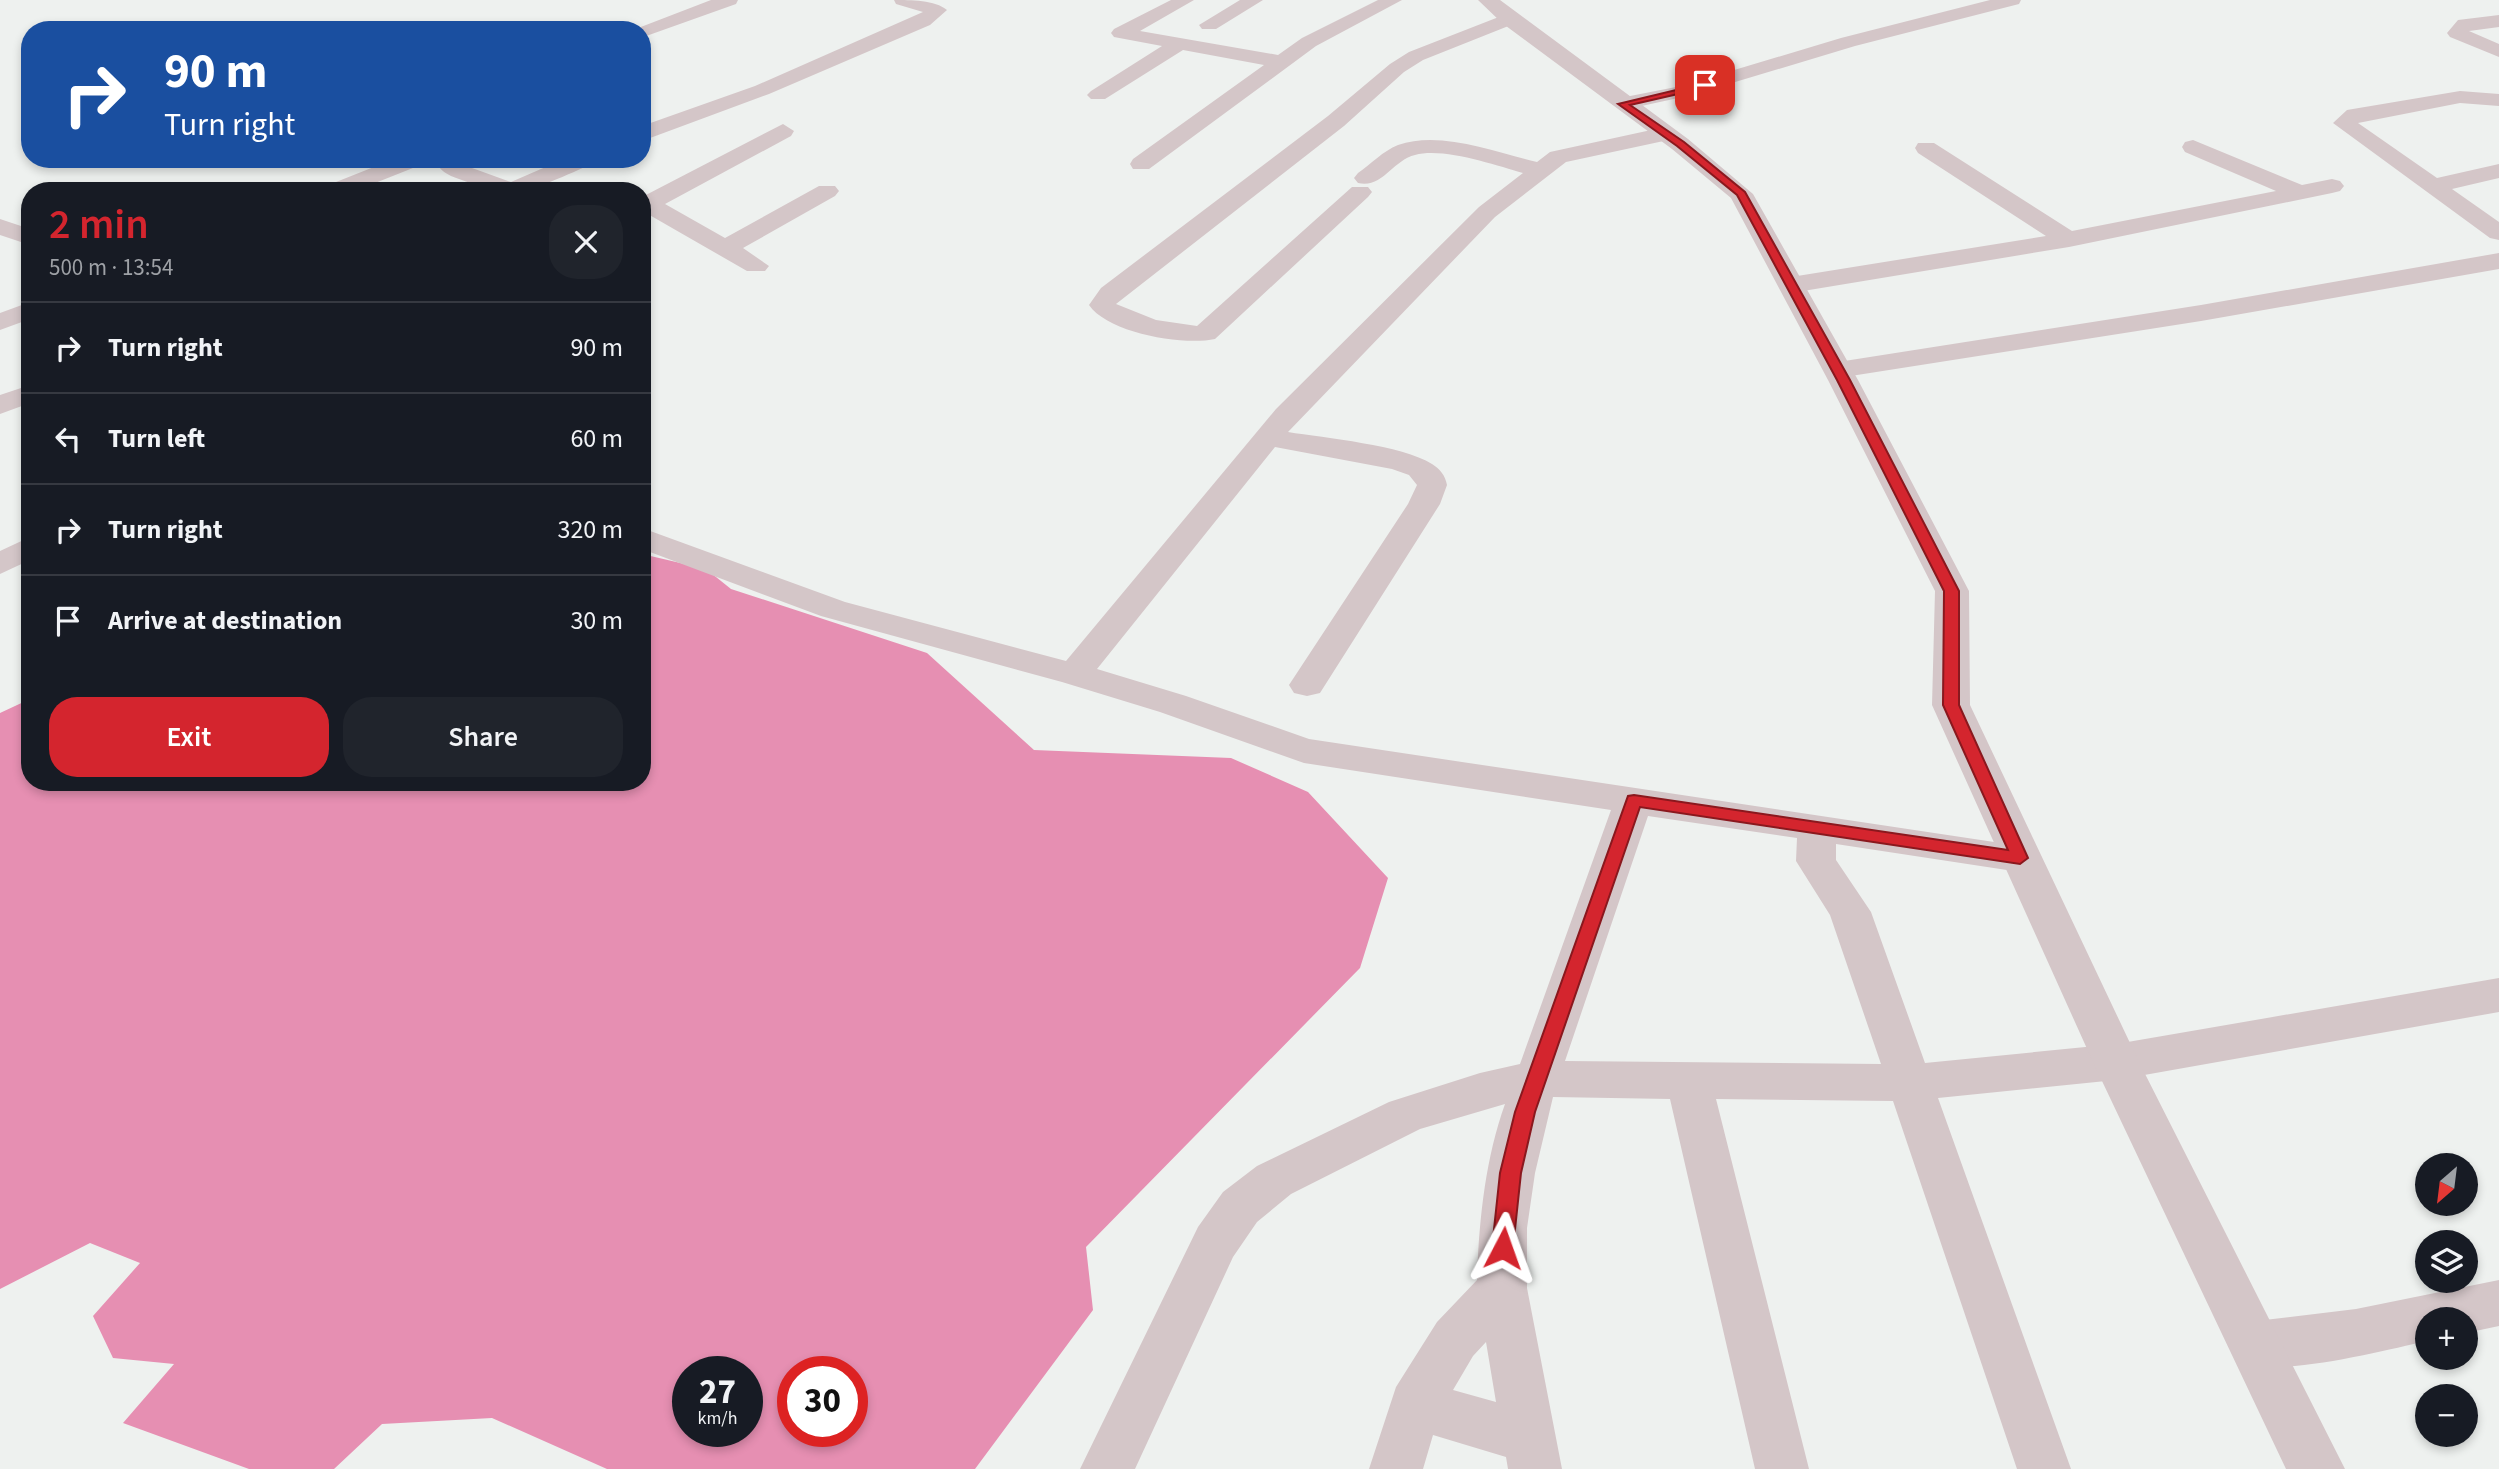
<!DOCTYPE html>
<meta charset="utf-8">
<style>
body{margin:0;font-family:"Source Sans 3",sans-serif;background:#20242c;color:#f1f3f6;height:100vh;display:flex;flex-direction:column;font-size:26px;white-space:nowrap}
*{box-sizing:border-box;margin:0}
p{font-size:23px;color:#9ea1a6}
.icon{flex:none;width:38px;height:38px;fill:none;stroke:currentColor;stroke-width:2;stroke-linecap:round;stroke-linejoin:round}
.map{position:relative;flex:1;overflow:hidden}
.details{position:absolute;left:21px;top:182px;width:630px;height:609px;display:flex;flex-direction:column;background:#171b24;border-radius:28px;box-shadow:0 4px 10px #0003}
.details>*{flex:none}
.hud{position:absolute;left:21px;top:21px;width:630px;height:147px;border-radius:28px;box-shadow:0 4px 10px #0003;background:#1a4fa0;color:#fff;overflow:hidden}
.needle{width:46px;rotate:208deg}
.tools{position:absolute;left:2415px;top:1153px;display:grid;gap:14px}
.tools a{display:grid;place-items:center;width:63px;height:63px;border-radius:50%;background:#171b24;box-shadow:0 4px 10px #0003;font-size:35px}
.speed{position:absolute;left:672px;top:1356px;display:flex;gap:14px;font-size:35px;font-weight:700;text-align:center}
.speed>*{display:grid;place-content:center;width:91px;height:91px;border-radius:50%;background:#171b24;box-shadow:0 4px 10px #0003;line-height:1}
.speed small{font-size:18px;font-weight:400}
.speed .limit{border:10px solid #d22;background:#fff;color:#111}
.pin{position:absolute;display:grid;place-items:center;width:60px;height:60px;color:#fff;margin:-30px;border-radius:14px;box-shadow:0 4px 10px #0006}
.me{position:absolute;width:77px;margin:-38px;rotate:4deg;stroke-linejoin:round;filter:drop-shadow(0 0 5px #0008)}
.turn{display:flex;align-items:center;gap:24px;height:147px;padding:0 28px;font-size:32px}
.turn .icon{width:91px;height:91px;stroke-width:2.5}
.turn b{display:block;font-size:49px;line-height:60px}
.round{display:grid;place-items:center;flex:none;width:74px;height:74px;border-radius:28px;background:#20242c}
.summary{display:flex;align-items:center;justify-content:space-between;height:119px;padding:0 28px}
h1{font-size:42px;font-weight:600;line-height:52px;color:#d4252e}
.action{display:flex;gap:14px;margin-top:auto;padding:14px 28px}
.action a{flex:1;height:80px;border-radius:28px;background:#d4252e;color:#fff;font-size:28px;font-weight:600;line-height:80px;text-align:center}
.action a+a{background:#20242c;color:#f1f3f6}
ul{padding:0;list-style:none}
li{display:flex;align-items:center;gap:21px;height:91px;padding:0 28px;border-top:2px solid #363941}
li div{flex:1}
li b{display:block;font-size:26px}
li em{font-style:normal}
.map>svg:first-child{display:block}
.water{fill:#e68fb2;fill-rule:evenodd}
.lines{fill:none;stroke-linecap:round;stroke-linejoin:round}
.minor{fill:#d4c6c8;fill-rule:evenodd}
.tertiary{fill:#d4c6c8;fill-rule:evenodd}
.route{fill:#d4252e;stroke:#8a181e;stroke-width:2}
</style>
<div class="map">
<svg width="2499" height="1469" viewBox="0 0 2499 1469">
<rect width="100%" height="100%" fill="#eef1ef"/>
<path class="water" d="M642 554 706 569 731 589 927 653 1034 750 1231 758 1308 792 1388 878 1360 968 1086 1247 1093 1310 975 1469H607L492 1418 382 1424 334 1469H249L123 1423 174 1364 113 1358 93 1316 140 1263 90 1243 0 1289V713L30 699V782H642ZM688 1372H747V1432H688ZM793 1372H852V1432H793Z"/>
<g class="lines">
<path class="minor" d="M711 0H738L736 4 649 35 642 37V30H633Z
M894 0C911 0 935 0 947 10L930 25 769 94 642 141V126L755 86 923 12 896 4Z
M1171 0H1194L1140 31 1278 55 1302 38 1378 0H1402L1316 46 1149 169H1133L1130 164 1133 159 1264 65 1183 50 1105 99H1091L1087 95 1091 91 1162 46 1114 37 1111 33 1114 29Z
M1240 0H1263L1216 29H1202L1199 25Z
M1990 0H2021L2019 4 1855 46 1692 95 1623 110 1612 104 1615 99 1681 86 1841 38Z
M1509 13 1519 19 1516 23 1423 60 1404 72 1344 126 1116 304 1156 320 1197 326 1352 187H1368L1372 192 1368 197 1215 339C1183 346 1108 333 1089 305L1101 288 1328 116 1390 64 1409 52Z
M2499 15V27L2469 31 2499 44V57L2450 37 2447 33 2458 20Z
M2460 91 2499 94V106L2460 103 2358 123 2437 178 2499 164V178L2452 189 2499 222V240L2490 238 2333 123 2347 110Z
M783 124 794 131 791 136 665 204 725 238 819 186H835L839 191 835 196 743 248 769 266 765 271H747L646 213 642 214V197Z
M1665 127 1673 129 1676 134 1673 139 1566 162 1495 217 1288 432C1325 438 1402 445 1432 464 1440 469 1445 475 1447 485L1440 504 1320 693 1307 696 1294 693 1289 685 1408 504 1417 485 1409 475 1392 469 1275 447 1097 669 1186 696 1309 739 2034 848 2040 858 2034 868 2020 872 1836 844V860L1871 912 1925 1063 2116 1044 2499 978V1012L2116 1080 1938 1098 2071 1469H2017L1893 1101 1716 1099 1809 1469H1755L1670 1099 1553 1097 1535 1173 1527 1228V1288L1562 1469H1508L1506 1457 1433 1435 1423 1469H1369L1396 1387 1437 1322 1477 1280C1479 1221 1485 1160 1505 1104L1420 1129 1291 1194 1257 1222 1233 1257 1135 1469H1080L1198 1227 1223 1192 1257 1166 1389 1102 1480 1073 1520 1064 1611 810 1304 763 1160 712 1062 682 821 616 642 549V528L845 602 1066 661 1276 409 1479 207 1523 173C1495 165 1443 147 1415 155 1393 160 1382 189 1358 183L1354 178 1358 173C1371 164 1383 151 1398 145 1440 130 1495 152 1537 162L1550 152ZM1648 816 1797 838 1796 861 1830 915 1881 1064 1565 1061ZM1486 1342 1496 1402 1453 1390 1473 1356Z
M2193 140 2302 185 2332 179 2340 181 2344 186 2340 191 2332 193 2069 247 1791 293 1782 290 1778 285 1782 280 1791 277 2046 236 1918 153 1915 148 1918 143H1934L2072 231 2276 191 2185 152 2182 147 2185 142Z
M394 159H426L423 164 355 191H322L326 186Z
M436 159H458L461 164 511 182 564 159H595L592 164C536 188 519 201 459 179 448 175 438 171 436 159Z
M0 219 30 229V245L0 235Z
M2499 253V269L2201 321 1838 378 1828 376 1824 370 1828 364 1838 362 2201 305Z
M30 302V319L0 330V313Z
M30 385V403L0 414V395Z
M30 537V560L0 574V551Z
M2499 1280V1326L2466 1333V1320H2427V1341C2381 1351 2280 1378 2238 1362L2230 1345 2238 1328 2256 1321 2356 1309Z"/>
<path class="tertiary" d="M1478 0H1500L1688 139 1753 194 1858 380 1969 591 1970 705 2139 1062 2345 1469H2286L2093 1062 1932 705 1935 591 1828 380 1731 198 1672 149 1502 23Z"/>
</g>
<path class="route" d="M1705 83 1709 87 1630 105 1684 142 1745 192 1850 380 1959 591V705L2028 858 2020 864 1640 807 1535 1112 1521 1173 1513 1248 1510 1255 1503 1258 1495 1255 1492 1248 1500 1173 1515 1112 1628 796 1634 795 2008 850 1943 705 1944 591 1837 380 1737 195 1677 146 1618 104Z"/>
</svg>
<div class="tools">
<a><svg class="needle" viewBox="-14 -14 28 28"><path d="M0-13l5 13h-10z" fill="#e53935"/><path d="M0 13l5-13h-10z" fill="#9ea1a6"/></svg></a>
<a><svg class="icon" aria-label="layers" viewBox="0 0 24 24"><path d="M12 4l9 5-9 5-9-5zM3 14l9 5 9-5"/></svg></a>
<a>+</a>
<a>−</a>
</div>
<div class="speed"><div>27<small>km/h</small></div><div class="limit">30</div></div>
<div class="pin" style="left:1705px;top:85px;background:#d93025"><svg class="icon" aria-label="arrive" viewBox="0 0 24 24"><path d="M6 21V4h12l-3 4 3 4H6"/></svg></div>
<svg class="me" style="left:1503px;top:1248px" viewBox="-20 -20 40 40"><path d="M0-17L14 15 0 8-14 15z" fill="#d4252e" stroke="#fff" stroke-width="4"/></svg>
<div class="hud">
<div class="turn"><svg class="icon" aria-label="right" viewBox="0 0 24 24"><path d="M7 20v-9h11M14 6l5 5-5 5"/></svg><div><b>90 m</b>Turn right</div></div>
</div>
<section class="details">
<div class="summary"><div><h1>2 min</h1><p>500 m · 13:54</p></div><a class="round"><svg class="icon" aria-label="close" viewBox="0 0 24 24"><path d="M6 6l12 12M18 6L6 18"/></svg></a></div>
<ul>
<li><svg class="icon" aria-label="right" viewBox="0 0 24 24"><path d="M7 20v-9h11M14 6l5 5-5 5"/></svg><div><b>Turn right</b></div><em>90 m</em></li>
<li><svg class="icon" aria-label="left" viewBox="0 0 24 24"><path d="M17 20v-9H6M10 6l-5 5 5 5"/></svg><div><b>Turn left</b></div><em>60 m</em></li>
<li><svg class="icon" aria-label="right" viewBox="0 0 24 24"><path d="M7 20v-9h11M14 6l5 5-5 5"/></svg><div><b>Turn right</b></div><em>320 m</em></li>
<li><svg class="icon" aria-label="arrive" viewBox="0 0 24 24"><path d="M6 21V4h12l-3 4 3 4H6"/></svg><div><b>Arrive at destination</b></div><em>30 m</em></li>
</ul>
<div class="action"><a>Exit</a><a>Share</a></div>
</section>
</div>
